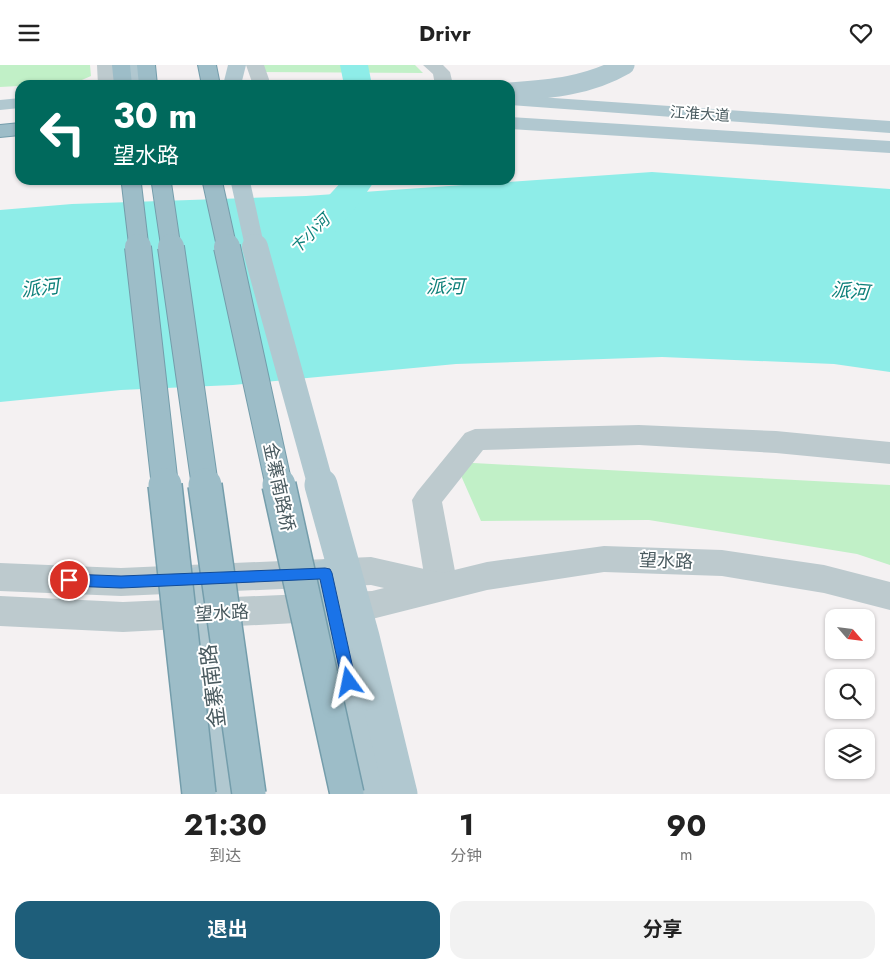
<!DOCTYPE html>
<html lang="zh">
<meta charset="utf-8">
<style>
body{margin:0;font-family:Jost,"Noto Sans SC",sans-serif;background:#f2f2f2;color:#222;height:100vh;display:flex;flex-direction:column;font-size:19px;white-space:nowrap}
*{box-sizing:border-box;margin:0}
p{font-size:16px;color:#767676}
.icon{flex:none;width:28px;height:28px;fill:none;stroke:currentColor;stroke-width:2;stroke-linecap:round;stroke-linejoin:round}
.map{position:relative;height:729px;overflow:hidden}
.sheet{display:flex;flex-direction:column;background:#fff;flex:1}
.sheet>*{flex:none}
.hud{position:absolute;left:15px;top:15px;width:500px;height:105px;border-radius:15px;box-shadow:0 1px 4px #0004;background:#00695c;color:#fff;overflow:hidden}
.needle{width:32px;rotate:118deg}
.tools{position:absolute;left:825px;top:544px;display:grid;gap:10px}
.tools a{display:grid;place-items:center;width:50px;height:50px;border-radius:10px;background:#fff;box-shadow:0 1px 4px #0004;font-size:25px}
.pin{position:absolute;display:grid;place-items:center;width:42px;height:42px;color:#fff;margin:-21px;border:2px solid #fff;border-radius:50%;box-shadow:0 1px 5px #0007}
.me{position:absolute;width:55px;margin:-28px;rotate:348deg;stroke-linejoin:round;filter:drop-shadow(0 0 4px #0008)}
.turn{display:flex;align-items:center;gap:18px;height:105px;padding:0 15px;font-size:22px}
.turn .icon{width:65px;height:65px;stroke-width:2.5}
.turn b{display:block;font-size:35px;line-height:42px}
.eta{display:flex;justify-content:space-evenly;align-items:center;height:85px;text-align:center}
.eta b{font-size:30px;font-weight:700;line-height:35px}
.button{display:flex;gap:10px;margin-top:auto;padding:10px 15px}
.button a{flex:1;height:58px;border-radius:15px;background:#1e5e7a;color:#fff;font-size:20px;font-weight:700;line-height:58px;text-align:center}
.button a+a{background:#f2f2f2;color:#222}
header{display:flex;justify-content:space-between;align-items:center;height:65px;padding:0 15px;background:#fff;font-size:22px;font-weight:700}
.map>svg:first-child{display:block}
.green{fill:#c1f0c7}
.water{fill:#8eede8}
.lines{fill:none;stroke-linecap:round;stroke-linejoin:round}
.river{fill:#8eede8;fill-rule:evenodd}
.trunk-casing{stroke:#749dab;stroke-width:2}
.minor{fill:#bdcace;fill-rule:evenodd}
.tertiary{fill:#bdcace;fill-rule:evenodd}
.primary{fill:#b1c8d0;fill-rule:evenodd}
.trunk{fill:#9dbdc8;fill-rule:evenodd}
.trunk-bridge-far2-casing{stroke:#749dab;stroke-width:21;stroke-linecap:butt}
.trunk-bridge-far1-casing{stroke:#749dab;stroke-width:28;stroke-linecap:butt}
.trunk-bridge-casing{stroke:#749dab;stroke-width:36;stroke-linecap:butt}
.primary-bridge-far2{stroke:#b1c8d0;stroke-width:19}
.primary-bridge-far1{stroke:#b1c8d0;stroke-width:26}
.primary-bridge{stroke:#b1c8d0;stroke-width:33}
.trunk-bridge-far2{stroke:#9dbdc8;stroke-width:19}
.trunk-bridge-far1{stroke:#9dbdc8;stroke-width:26}
.trunk-bridge{stroke:#9dbdc8;stroke-width:33}
.route{fill:#1a73e8;stroke:#114b97}
.labels{text-anchor:middle;dominant-baseline:central;stroke-width:4;stroke-linejoin:round;paint-order:stroke}
.far-street-label{font-size:15px;fill:#495a5f;stroke:#fff}
.far-water-label{font-size:16px;font-style:italic;fill:#0e807a;stroke:#fff}
.street-label{font-size:18px;fill:#495a5f;stroke:#fff}
.water-label{font-size:19px;font-style:italic;fill:#0e807a;stroke:#fff}
.near-street-label{font-size:21px;fill:#495a5f;stroke:#fff}
</style>
<header><svg class="icon" aria-label="menu" viewBox="0 0 24 24"><path d="M4 6h16M4 12h16M4 18h16"/></svg>Drivr<svg class="icon" aria-label="heart" viewBox="0 0 24 24"><path d="M12 20l-8-8c-3-5 5-10 8-4 3-6 11-1 8 4z"/></svg></header>
<div class="map">
<svg width="890" height="729" viewBox="0 0 890 729">
<rect width="100%" height="100%" fill="#f4f1f2"/>
<path class="green" d="M0 0H90L91 11 75 18 0 22Z
M258 0H415L423 8 260 7Z
M455 397 890 420V500L857 489 649 455 481 456Z"/>
<path class="water" d="M652 107 890 124V307L834 299 662 292 456 299 233 320 121 325 0 337V145L72 139 306 131Z"/>
<g class="lines">
<path class="river" d="M340 0H368L372 20H344Z
M343 115H375C367 128 334 173 322 178 314 181 307 180 299 177L294 170 299 163Z"/>
<g class="trunk-casing">
<path id="trunk" d="M112 0H130L132 20H114Z
M137 0H155L157 20H139Z
M198 0H216L220 20H202Z
M20 58V70L0 72V60Z"/>
</g>
<path class="minor" d="M639 360 776 366 890 377V399L776 388 639 380 483 385 442 437 458 522 453 532 442 536 431 532 426 522 412 435 417 427 465 368 475 364Z"/>
<path class="tertiary" d="M97 0H115L116 20H98Z
M246 0H264L271 20H253Z
M423 0H443L450 7 453 20H435L433 9Z
M604 481 722 485 824 500 890 517V545L824 528 722 511 604 507 487 525 372 554 123 567 0 561V531L123 537 372 526 384 523 371 520 121 531 0 526V498L121 503 371 492 442 508 487 497Z"/>
<path class="primary" d="M123 0H141L142 20H124Z
M228 0H246L241 20H223Z
M510 30 890 56V68L510 40Z
M20 33V43L0 45V35Z
M510 52 890 76V88L510 64Z
M325 494 336 498 341 508 393 729H355L309 508 314 498Z
M201 500 212 504 217 514 245 729H207L185 514 190 504Z"/>
<use href="#trunk" class="trunk"/>
<g class="trunk-bridge-far2-casing">
<path id="trunk-bridge-far2" d="M131 115 139 183
M161 115 171 183
M212 115 227 183"/>
</g>
<g class="trunk-bridge-far1-casing">
<path id="trunk-bridge-far1" d="M138 182 165 421
M171 182 205 421
M227 182 279 421"/>
</g>
<g class="trunk-bridge-casing">
<path id="trunk-bridge" d="M165 420 199 729
M205 420 249 729
M279 420 347 729"/>
</g>
<path class="primary-bridge-far2" d="M510 27C550 24 589 21 625 0
M240 115 255 183"/>
<path class="primary-bridge-far1" d="M255 182 321 421"/>
<path class="primary-bridge" d="M321 420 363 572 401 729"/>
<use href="#trunk-bridge-far2" class="trunk-bridge-far2"/>
<use href="#trunk-bridge-far1" class="trunk-bridge-far1"/>
<use href="#trunk-bridge" class="trunk-bridge"/>
</g>
<path class="route" d="M325 503 330 504 332 508 356 617 354 622 349 624 344 622 342 617 320 514 121 523 69 521 65 519 63 515 65 511 69 509 121 511Z"/>
<g class="labels">
<g class="far-street-label">
<text transform="translate(700 49) rotate(4)">江淮大道</text>
</g>
<g class="far-water-label">
<text transform="translate(310 169) rotate(-45)">卞小河</text>
</g>
<g class="street-label">
<text transform="translate(279 422) rotate(78)">金寨南路桥</text>
<text transform="translate(666 496) rotate(2)">望水路</text>
<text transform="translate(222 548) rotate(-3)">望水路</text>
</g>
<g class="water-label">
<text x="445" y="221">派河</text>
<text transform="translate(40 223) rotate(-6)">派河</text>
<text transform="translate(850 226) rotate(5)">派河</text>
</g>
<g class="near-street-label">
<text transform="translate(213 621) rotate(-97)">金寨南路</text>
</g>
</g>
</svg>
<div class="tools">
<a><svg class="needle" viewBox="-14 -14 28 28"><path d="M0-13l5 13h-10z" fill="#e53935"/><path d="M0 13l5-13h-10z" fill="#767676"/></svg></a>
<a><svg class="icon" aria-label="search" viewBox="0 0 24 24"><circle cx="10" cy="10" r="6"/><path d="M15 15l6 6"/></svg></a>
<a><svg class="icon" aria-label="layers" viewBox="0 0 24 24"><path d="M12 4l9 5-9 5-9-5zM3 14l9 5 9-5"/></svg></a>
</div>
<div class="pin" style="left:69px;top:515px;background:#d93025"><svg class="icon" aria-label="arrive" viewBox="0 0 24 24"><path d="M6 21V4h12l-3 4 3 4H6"/></svg></div>
<svg class="me" style="left:349px;top:617px" viewBox="-20 -20 40 40"><path d="M0-17L14 15 0 8-14 15z" fill="#1a73e8" stroke="#fff" stroke-width="4"/></svg>
<div class="hud">
<div class="turn"><svg class="icon" aria-label="left" viewBox="0 0 24 24"><path d="M17 20v-9H6M10 6l-5 5 5 5"/></svg><div><b>30 m</b>望水路</div></div>
</div>
</div>
<section class="sheet">
<div class="eta">
<div><b>21:30</b><p>到达</p></div>
<div><b>1</b><p>分钟</p></div>
<div><b>90</b><p>m</p></div>
</div>
<div class="button"><a>退出</a><a>分享</a></div>
</section>
